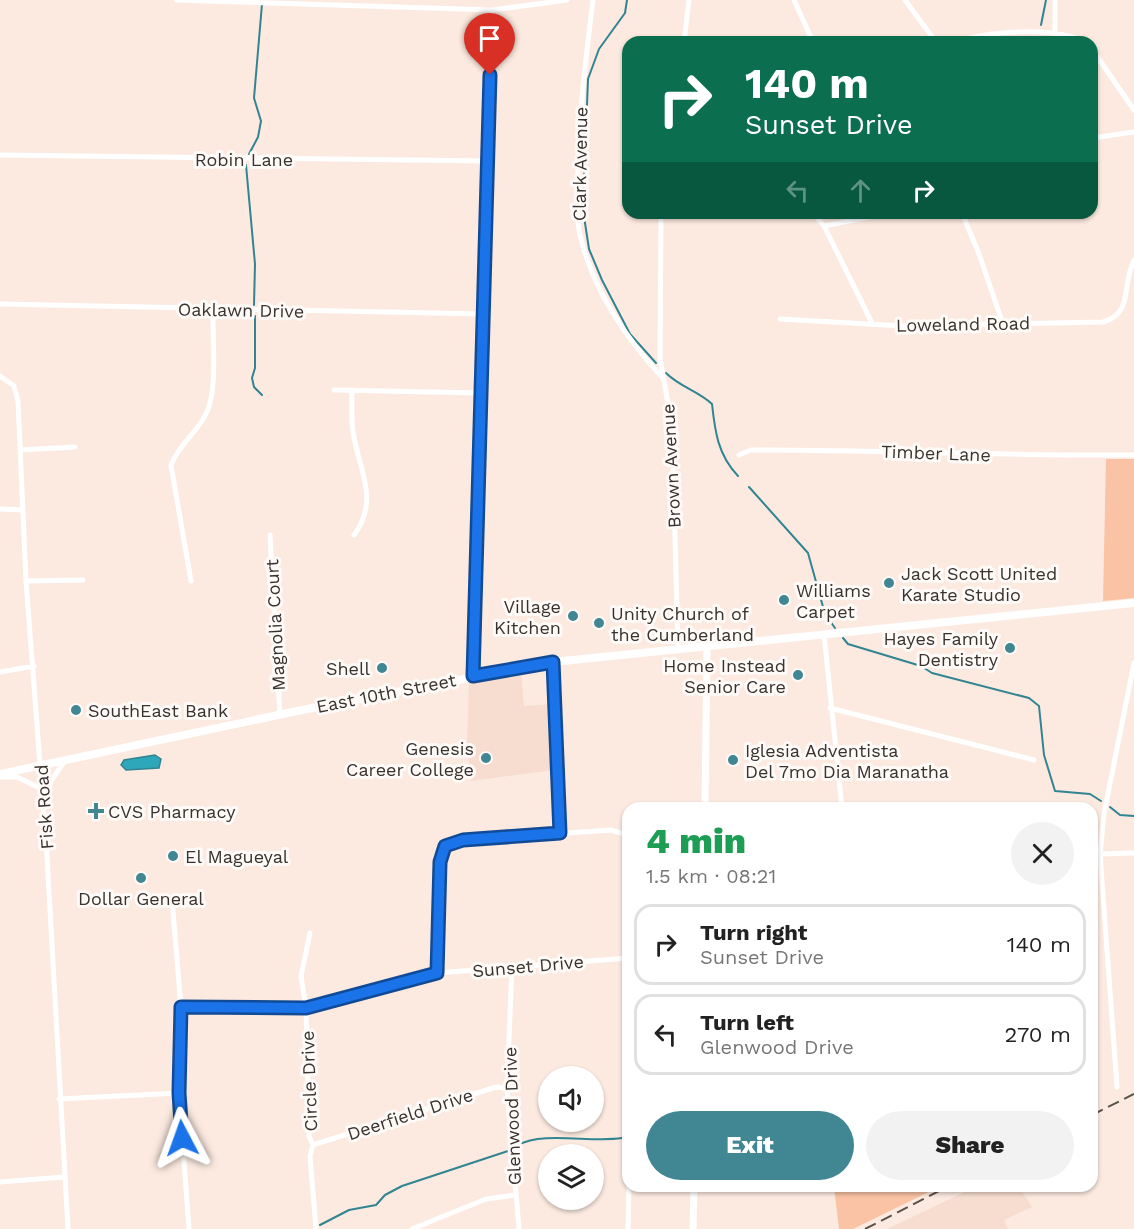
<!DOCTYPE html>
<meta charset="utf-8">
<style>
body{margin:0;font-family:"Work Sans",sans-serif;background:#f2f2f2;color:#222;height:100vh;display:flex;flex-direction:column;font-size:22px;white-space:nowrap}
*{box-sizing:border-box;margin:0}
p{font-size:20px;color:#767676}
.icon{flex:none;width:33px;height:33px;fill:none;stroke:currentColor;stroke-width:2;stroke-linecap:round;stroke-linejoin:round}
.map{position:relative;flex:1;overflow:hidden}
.sheet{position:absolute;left:622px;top:802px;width:476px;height:390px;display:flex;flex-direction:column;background:#fff;border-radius:18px;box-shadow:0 2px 4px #0004}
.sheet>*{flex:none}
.hud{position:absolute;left:622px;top:36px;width:476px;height:183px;border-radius:18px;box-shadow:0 2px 4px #0004;background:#0b6e4f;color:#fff;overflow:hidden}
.buttons{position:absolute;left:538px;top:1066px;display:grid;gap:12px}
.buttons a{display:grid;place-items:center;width:66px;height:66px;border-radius:50%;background:#fff;box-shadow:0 2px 4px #0004;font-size:30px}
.pin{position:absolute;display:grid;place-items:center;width:51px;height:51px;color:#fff;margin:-62px -26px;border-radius:50% 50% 50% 0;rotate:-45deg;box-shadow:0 0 6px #0007}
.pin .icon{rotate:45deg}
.me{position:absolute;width:66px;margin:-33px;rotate:356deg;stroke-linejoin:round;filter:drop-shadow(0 0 4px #0008)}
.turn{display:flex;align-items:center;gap:21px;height:126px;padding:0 24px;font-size:27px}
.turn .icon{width:78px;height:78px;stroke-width:2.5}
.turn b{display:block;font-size:42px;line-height:51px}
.lanes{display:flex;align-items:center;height:57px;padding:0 24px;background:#0003;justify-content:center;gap:30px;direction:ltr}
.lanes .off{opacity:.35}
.round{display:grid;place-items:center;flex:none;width:63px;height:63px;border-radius:32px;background:#f2f2f2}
.summary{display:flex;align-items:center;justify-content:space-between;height:102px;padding:0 24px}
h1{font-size:36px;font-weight:800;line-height:45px;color:#1e9e55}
.cta{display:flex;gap:12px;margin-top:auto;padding:12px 24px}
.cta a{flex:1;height:69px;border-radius:36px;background:#418693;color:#fff;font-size:24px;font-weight:800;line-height:69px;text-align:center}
.cta a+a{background:#f2f2f2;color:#222}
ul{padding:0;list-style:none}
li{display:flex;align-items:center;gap:18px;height:81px;margin:0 12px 9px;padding:0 12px;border:3px solid #e0e0e0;border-radius:18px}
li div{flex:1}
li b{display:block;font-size:22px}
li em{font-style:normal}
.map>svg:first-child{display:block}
.built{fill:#f6ddcf}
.green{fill:#fac3a5}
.water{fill:#2ea7bb;stroke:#318491;stroke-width:1.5}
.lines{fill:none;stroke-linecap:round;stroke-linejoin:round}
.stream{stroke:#318491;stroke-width:2}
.minor{stroke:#fff;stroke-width:5}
.tertiary{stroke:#fff;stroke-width:7}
.secondary{stroke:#fff;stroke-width:8}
.rail{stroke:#5a514c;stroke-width:2;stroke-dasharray:12 6;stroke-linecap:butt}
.route-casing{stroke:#114b97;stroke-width:15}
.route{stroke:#1a73e8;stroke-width:10}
.poi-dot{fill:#418693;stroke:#fefaf8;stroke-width:2}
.labels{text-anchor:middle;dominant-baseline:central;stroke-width:6;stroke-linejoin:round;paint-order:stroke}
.street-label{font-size:18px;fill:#39322e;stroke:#fefaf8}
.poi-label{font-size:18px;fill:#39322e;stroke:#fefaf8;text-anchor:start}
</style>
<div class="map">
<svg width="1134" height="1229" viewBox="0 0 1134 1229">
<rect width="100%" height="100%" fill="#fceae0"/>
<path class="built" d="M521 673 524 706 552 704 554 770 471 781 467 743 469 682Z
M975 1187H1019L1032 1207 1004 1220 1008 1229H887Z"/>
<path class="green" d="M1106 459H1134V598L1103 601Z
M834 1187V1186L939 1187 853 1229H839Z"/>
<path class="water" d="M155 755 161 759 159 768 126 770 121 765 124 760Z"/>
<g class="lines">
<path class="stream" d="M627 0 625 13 599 49 588 79 583 210 589 249 602 280 630 334 656 363
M1041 25 1046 0
M249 154 258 137 261 121 254 98 262 4
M246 165 255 264 254 305
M255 316V368L252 378 254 387 262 395
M666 373C680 387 698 391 712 404 715 432 718 455 738 476
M749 487 808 553 825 614 835 628
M843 638 848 644 921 666 932 673 1029 698 1039 706 1044 755 1055 791 1090 794 1101 801
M1110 807 1120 815 1134 816
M518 1145C543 1131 592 1143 622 1138
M320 1225 349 1210 376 1205 385 1195 402 1186 508 1151"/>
<path class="minor" d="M176 0 492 10 567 0
M593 0C586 57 579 112 578 169 577 194 575 219 582 243 596 294 625 337 661 376
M794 0 813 42
M905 0 936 42
M1055 32V0
M684 42 689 0
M957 42C987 31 1057 26 1084 42
M1092 49 1134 110
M1092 138 1134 132
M0 155 488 161
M661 213 660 358 672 427 678 648
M813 213 824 226 872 323
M962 213 979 254 1003 324
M824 226 889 213
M0 304 483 314
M780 319 903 326 1103 322C1134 313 1121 286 1134 260
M0 376 14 386 18 401 26 581 47 856 68 1229
M334 390 482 393
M352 390C352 404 351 419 353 432 359 470 380 500 354 535
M20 450 75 447
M739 455 751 450C879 450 1006 456 1134 455
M0 509 23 510
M270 535 280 715
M26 581 83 580
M191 581 171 465C179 444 198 432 207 412 218 386 212 338 213 309
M824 634 842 808
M553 662 560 833
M0 672 34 666
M473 676 479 535 492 10
M830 708 1034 760
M0 777H17L42 789
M46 799 51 781 64 762
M1100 854 1134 853
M172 900 181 1007 179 1093 189 1229
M310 933 301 976 306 1008 309 1136 313 1145 310 1156 316 1229
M512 966 507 1088 519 1229
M437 973 440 862 445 846 463 840 611 830 624 834 628 839
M628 997 626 1105 628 1181
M181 1007 306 1008 437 973 628 958
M1117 1087 1100 854 1104 814 1134 663
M59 1099 179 1093
M313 1145 496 1087 507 1088
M0 1182 64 1177
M412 1229 486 1199 515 1195
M628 1229 629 1186"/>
<path class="tertiary" d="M705 808 707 646
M693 1229 694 1186"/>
<path class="secondary" d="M0 774 302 710 553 662 1134 603"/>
<path class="rail" d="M1092 1115 1134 1094
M865 1229 949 1186"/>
</g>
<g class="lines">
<g class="route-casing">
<path id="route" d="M182 1138 179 1093 181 1007 306 1008 437 973 440 862 445 846 463 840 560 833 553 662 473 676 490 75"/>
</g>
<use href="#route" class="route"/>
</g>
<g class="poi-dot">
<circle cx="889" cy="583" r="6"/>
<circle cx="784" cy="600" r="6"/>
<circle cx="573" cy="616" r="6"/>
<circle cx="599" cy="623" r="6"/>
<circle cx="1010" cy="648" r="6"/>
<circle cx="382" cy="668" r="6"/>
<circle cx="798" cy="675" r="6"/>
<circle cx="76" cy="710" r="6"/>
<circle cx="486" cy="758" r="6"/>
<circle cx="733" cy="760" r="6"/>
<path d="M93 802h6v6h6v6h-6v6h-6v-6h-6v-6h6z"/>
<circle cx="173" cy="856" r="6"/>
<circle cx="141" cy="878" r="6"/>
</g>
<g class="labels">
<g class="street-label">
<text x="244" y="159">Robin Lane</text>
<text transform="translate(580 164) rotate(-89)">Clark Avenue</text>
<text transform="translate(241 310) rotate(1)">Oaklawn Drive</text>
<text transform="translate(963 324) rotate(-1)">Loweland Road</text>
<text transform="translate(936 453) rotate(2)">Timber Lane</text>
<text transform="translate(671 466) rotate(-93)">Brown Avenue</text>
<text transform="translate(275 625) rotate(-93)">Magnolia Court</text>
<text transform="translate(386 693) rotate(-11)">East 10th Street</text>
<text transform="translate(44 807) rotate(-94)">Fisk Road</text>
<text transform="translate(528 966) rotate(-5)">Sunset Drive</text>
<text transform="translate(309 1081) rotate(-92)">Circle Drive</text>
<text transform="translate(410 1114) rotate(-18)">Deerfield Drive</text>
<text transform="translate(512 1116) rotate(-92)">Glenwood Drive</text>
</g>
<g class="poi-label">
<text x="901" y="573">Jack Scott United<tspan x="901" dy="21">Karate Studio</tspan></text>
<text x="796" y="590">Williams<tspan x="796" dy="21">Carpet</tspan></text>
<text x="561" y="606" text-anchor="end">Village<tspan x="561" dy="21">Kitchen</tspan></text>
<text x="611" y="613">Unity Church of<tspan x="611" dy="21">the Cumberland</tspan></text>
<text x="998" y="638" text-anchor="end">Hayes Family<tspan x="998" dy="21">Dentistry</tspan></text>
<text x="786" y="665" text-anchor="end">Home Instead<tspan x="786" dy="21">Senior Care</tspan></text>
<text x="370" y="668" text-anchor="end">Shell</text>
<text x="88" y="710">SouthEast Bank</text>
<text x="474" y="748" text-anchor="end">Genesis<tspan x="474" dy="21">Career College</tspan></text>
<text x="745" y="750">Iglesia Adventista<tspan x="745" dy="21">Del 7mo Dia Maranatha</tspan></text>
<text x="108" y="811">CVS Pharmacy</text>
<text x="185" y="856">El Magueyal</text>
<text x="141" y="898" text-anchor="middle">Dollar General</text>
</g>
</g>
</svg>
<div class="buttons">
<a><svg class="icon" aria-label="sound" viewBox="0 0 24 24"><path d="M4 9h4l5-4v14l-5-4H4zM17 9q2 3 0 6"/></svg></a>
<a><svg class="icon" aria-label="layers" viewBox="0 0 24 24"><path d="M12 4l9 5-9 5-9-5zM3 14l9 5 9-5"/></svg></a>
</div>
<div class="pin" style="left:490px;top:75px;background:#d93025"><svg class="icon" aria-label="arrive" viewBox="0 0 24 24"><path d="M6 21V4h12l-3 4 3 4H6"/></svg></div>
<svg class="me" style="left:182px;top:1138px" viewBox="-20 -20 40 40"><path d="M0-17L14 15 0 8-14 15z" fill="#1a73e8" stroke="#fff" stroke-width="4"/></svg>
<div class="hud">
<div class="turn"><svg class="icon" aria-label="right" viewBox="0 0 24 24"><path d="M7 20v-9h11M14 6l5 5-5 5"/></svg><div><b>140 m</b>Sunset Drive</div></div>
<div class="lanes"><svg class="icon off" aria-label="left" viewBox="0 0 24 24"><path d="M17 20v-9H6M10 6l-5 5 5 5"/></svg><svg class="icon off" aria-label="ahead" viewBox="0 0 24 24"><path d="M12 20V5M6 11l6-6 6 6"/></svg><svg class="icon" aria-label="right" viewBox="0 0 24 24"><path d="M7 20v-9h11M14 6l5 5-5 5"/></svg></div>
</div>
<section class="sheet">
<div class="summary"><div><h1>4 min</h1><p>1.5 km · 08:21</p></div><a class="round"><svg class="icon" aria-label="close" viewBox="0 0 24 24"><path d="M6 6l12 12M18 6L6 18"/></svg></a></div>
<ul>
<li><svg class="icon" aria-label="right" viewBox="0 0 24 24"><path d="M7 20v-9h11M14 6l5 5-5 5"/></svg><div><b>Turn right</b><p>Sunset Drive</p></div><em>140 m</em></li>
<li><svg class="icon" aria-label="left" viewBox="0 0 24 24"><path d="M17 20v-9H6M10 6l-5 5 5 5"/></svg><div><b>Turn left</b><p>Glenwood Drive</p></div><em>270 m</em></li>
</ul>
<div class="cta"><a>Exit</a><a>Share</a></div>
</section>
</div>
